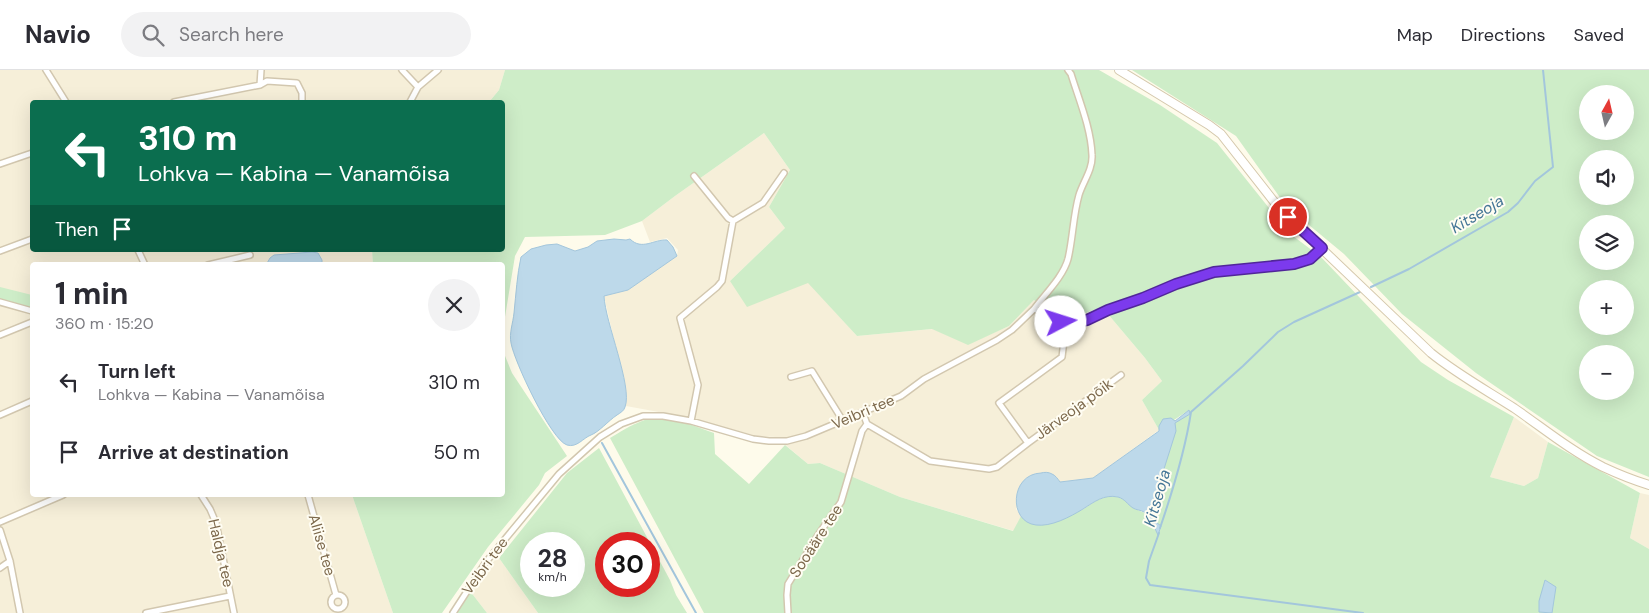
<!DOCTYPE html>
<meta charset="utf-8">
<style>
body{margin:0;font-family:"DM Sans",sans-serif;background:#f2f2f3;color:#2b2b33;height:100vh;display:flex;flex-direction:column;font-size:19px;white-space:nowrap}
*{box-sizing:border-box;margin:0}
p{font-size:16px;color:#7c7c81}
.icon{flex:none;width:28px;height:28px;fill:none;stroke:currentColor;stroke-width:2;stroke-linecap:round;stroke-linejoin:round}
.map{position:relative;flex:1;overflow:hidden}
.side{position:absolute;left:30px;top:192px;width:475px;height:235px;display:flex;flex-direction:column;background:#fff;border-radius:5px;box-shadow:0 5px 20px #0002}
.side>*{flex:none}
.banner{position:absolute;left:30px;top:30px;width:475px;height:152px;border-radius:5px;box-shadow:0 5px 20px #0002;background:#0b6e4f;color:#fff;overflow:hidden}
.needle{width:32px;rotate:8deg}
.controls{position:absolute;left:1579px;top:15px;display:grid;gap:10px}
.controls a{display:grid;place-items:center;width:55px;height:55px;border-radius:50%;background:#fff;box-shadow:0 5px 20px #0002;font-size:25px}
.speed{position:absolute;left:520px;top:462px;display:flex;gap:10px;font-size:25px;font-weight:700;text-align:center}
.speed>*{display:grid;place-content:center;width:65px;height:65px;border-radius:50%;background:#fff;box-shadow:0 5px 20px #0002;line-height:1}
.speed small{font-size:12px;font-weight:400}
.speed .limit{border:8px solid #d22;background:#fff;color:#111}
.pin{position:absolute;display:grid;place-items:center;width:42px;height:42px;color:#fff;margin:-21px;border:2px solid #fff;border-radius:50%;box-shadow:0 1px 5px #0007}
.me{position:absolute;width:55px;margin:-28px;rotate:85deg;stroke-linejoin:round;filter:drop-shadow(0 0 4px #0008)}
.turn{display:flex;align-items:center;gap:18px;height:105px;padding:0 25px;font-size:22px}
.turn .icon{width:65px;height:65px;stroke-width:2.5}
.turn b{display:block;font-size:35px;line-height:42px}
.then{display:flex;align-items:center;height:48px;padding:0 25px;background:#0003;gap:10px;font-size:19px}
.round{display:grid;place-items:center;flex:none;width:52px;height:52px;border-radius:26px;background:#f2f2f3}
.headline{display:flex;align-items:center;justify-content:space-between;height:85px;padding:0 25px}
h1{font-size:30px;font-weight:800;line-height:38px}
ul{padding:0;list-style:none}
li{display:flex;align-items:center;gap:15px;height:70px;padding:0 25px}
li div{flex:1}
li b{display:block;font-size:19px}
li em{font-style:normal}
header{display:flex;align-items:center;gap:30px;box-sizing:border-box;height:70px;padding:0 25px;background:#fff;border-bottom:1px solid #e1e1e2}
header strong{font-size:24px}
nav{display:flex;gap:28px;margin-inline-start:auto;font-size:18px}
.search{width:350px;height:45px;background:#f2f2f3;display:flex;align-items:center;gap:12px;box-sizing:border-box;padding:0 18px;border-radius:28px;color:#7c7c81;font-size:19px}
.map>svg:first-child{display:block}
.residential{fill:#f6efd9}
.green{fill:#ceedc8;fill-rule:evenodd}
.water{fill:#bdd9ea;stroke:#a3c6dc}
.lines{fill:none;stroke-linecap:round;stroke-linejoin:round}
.stream{stroke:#a3c6dc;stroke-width:2}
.street-casing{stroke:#d2c7af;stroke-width:8}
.secondary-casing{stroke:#d5c8ac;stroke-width:10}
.street{stroke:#fff;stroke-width:5}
.secondary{stroke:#fff;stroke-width:8}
.route-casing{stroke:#51269a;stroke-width:12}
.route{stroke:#7c3aed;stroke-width:9}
.labels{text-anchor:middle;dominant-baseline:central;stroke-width:4;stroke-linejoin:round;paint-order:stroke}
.street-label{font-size:15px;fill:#7c684b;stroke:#fffdf3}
.water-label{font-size:16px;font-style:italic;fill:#467797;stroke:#fffdf3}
</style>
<header>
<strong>Navio</strong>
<div class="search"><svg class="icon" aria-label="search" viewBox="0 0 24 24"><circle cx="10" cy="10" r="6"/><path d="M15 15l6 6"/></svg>Search here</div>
<nav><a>Map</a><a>Directions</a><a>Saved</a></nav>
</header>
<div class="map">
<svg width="1649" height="543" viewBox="0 0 1649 543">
<rect width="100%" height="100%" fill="#fefbeb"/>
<path class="residential" d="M0 0H505L499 20 489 32H32V180H372L373 195H32V425H352L393 543H0Z
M764 63 790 100 769 137 785 158 730 211 808 212 857 266 933 259 968 274 1009 256 1034 230 1048 241 1073 248 1102 237 1145 288 1162 311 1142 330 1159 360 1093 408 1060 412 1051 403H1035L1016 439 1021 446 1014 461 900 427 820 393 808 394 776 367 757 366 686 347 626 336 625 318 604 226 628 220 677 186 678 180 667 168 650 172 642 151 675 126Z
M1514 347 1548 372 1538 408 1524 416 1490 407Z
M1640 423 1649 425V479L1630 468Z
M499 488 538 543H487L470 521 495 490Z"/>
<path class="green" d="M505 0H1099L1160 35 1217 73 1289 163 1321 187 1421 292 1448 310 1514 347 1490 407 1524 416 1538 408 1548 372 1640 423 1630 468 1649 479V543H704L610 368C620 362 631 355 642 351 665 342 692 356 714 363L715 384 749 414 785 375 808 394 820 393 900 427 1013 461 1021 446 1027 451 1082 440 1097 430 1109 426 1118 427 1127 431 1133 438 1145 443 1156 452 1148 442 1150 436 1175 353 1189 340 1159 360 1142 330 1162 311 1145 288 1102 237 1073 248 1048 241 1034 230 1009 256 968 275 932 259 857 266 808 213 747 237 730 211 785 158 769 137 790 100 764 63 675 126 642 151 605 165 525 167 515 186 503 259 502 195H373L372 180H502V32H489L499 20Z
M1132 0H1649V407L1597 386 1476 303 1402 244 1344 184 1286 136 1236 66ZM1588 24H1625V61H1588ZM1588 89H1625V126H1588ZM1588 154H1625V191H1588ZM1588 219H1625V256H1588ZM1588 284H1625V321H1588Z
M0 217 32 225V239L0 229Z
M503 281 512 303 567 386 545 403 539 415 488 477 442 543H393L352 425H502Z
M599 378 670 510 676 525 687 543H538L499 488 567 403ZM531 474H574V516H531ZM606 474H649V516H606Z
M470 521 487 543H456Z"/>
<path class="water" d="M614 169 626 170 630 169C642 181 654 169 667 170L673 177 677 186 628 220 604 226C605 252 633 317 625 337 624 341 620 343 617 345 608 351 599 362 591 365 583 368 577 378 567 375 551 370 514 291 511 273 509 263 513 253 514 243 516 224 517 205 521 187L531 179 546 175 557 174 575 181 588 177 597 171Z
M312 182 318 183 322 190V195H266L270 188 274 185Z
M1189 340 1190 344 1175 353 1176 361 1157 421 1148 442 1156 452 1161 456 1158 465C1154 457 1151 447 1144 442 1141 440 1136 440 1133 438 1127 434 1125 429 1118 427 1104 424 1094 432 1083 439 1070 447 1051 457 1036 455 1008 452 1010 404 1041 403 1044 402 1049 402 1052 404 1055 405 1058 409 1060 412L1093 408 1159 361V356L1163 349 1171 348 1175 351Z
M1545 510 1556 517 1552 543 1539 542V531Z"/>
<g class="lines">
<path class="stream" d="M1371 217 1409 199 1508 142 1518 133 1535 111 1553 97 1543 0
M602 373 696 543
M1160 458C1173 420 1185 382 1191 342L1243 296 1278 262 1294 252 1360 222
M1159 463 1149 491 1146 508 1150 515 1363 543"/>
<g class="street-casing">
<path id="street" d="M46 0 66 32
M402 0 418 17
M260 15 261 0
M174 32 260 15 267 11 297 13 302 23V32
M410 32 418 17 438 0
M0 94 32 83
M694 106 728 148 733 151
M138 180 145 195
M0 181 32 169
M208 195 250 185
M0 232 32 241
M1034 239C1045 224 1063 207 1068 189 1073 168 1073 146 1079 125 1083 112 1093 99 1092 85 1091 58 1079 30 1071 4L1068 0
M0 265 32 252
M791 307 812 301 843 351
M0 345 32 331
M691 351 698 315 680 248 717 217 722 211 733 151 763 133 784 103
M867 354 930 391 989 399 997 397 1028 373 999 333 1062 287 1066 254
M1028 373 1121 305
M201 425 210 439 216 453 234 543
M308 425 336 525
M0 452 63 425
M0 460 10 491 20 543
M0 498 10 491
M331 532a7 7 0 1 1 14 0a7 7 0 1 1-14 0Z
M146 543 230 526
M453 543 486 492 559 404 600 367 621 354 643 346H663L691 351 753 369 769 371H787L806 366 901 326 924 309 997 270 1012 260 1034 239 1066 254 1087 249 1108 240 1143 228 1176 213 1214 201 1295 194 1310 189 1322 179
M788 543 787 525 788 514 818 465 841 432 862 361 867 354 863 343"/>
</g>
<g class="secondary-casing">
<path id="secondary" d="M1119 0 1209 55 1221 64 1279 138 1431 283C1457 304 1486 320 1514 338 1543 358 1571 381 1603 397 1618 404 1633 410 1649 415"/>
</g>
<use href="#street" class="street"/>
<use href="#secondary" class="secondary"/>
</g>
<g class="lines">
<g class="route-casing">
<path id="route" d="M1061 252 1066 254 1087 250 1108 240 1143 228 1176 214 1214 202 1294 194 1310 189 1322 178 1288 147"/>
</g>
<use href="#route" class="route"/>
</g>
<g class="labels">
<g class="street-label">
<text transform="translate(1074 339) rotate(-36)">Järveoja põik</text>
<text transform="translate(863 342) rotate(-23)">Veibri tee</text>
<text transform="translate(816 471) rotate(-57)">Sooääre tee</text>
<text transform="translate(322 475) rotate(74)">Aliise tee</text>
<text transform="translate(221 483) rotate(77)">Haldja tee</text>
<text transform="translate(485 496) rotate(-54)">Veibri tee</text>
</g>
<g class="water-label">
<text transform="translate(1477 144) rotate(-31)">Kitseoja</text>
<text transform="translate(1157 428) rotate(-74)">Kitseoja</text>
</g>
</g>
</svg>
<div class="controls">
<a><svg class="needle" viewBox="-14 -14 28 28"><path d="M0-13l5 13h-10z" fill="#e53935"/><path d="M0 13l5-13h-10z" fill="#7c7c81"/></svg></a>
<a><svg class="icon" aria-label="sound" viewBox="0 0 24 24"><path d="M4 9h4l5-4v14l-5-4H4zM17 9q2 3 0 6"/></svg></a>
<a><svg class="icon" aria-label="layers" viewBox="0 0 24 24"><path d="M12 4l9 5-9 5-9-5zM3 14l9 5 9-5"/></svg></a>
<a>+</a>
<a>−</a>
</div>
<div class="speed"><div>28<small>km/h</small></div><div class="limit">30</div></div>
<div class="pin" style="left:1288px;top:147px;background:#d93025"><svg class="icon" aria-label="arrive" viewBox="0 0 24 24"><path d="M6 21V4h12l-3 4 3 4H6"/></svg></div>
<svg class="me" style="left:1061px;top:252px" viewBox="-20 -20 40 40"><circle r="19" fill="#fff"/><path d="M0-13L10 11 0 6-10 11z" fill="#7c3aed"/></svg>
<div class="banner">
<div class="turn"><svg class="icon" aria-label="left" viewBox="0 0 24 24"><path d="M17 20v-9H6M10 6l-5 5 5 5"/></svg><div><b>310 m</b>Lohkva — Kabina — Vanamõisa</div></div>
<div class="then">Then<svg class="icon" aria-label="arrive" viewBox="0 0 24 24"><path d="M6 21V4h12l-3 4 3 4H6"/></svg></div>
</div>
<section class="side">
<div class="headline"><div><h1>1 min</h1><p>360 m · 15:20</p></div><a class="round"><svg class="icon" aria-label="close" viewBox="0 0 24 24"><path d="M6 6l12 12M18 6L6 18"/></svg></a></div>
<ul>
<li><svg class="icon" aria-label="left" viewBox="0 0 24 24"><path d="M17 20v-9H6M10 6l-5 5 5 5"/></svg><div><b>Turn left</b><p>Lohkva — Kabina — Vanamõisa</p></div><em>310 m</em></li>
<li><svg class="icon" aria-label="arrive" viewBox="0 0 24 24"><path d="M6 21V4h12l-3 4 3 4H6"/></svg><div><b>Arrive at destination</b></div><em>50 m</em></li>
</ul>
</section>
</div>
